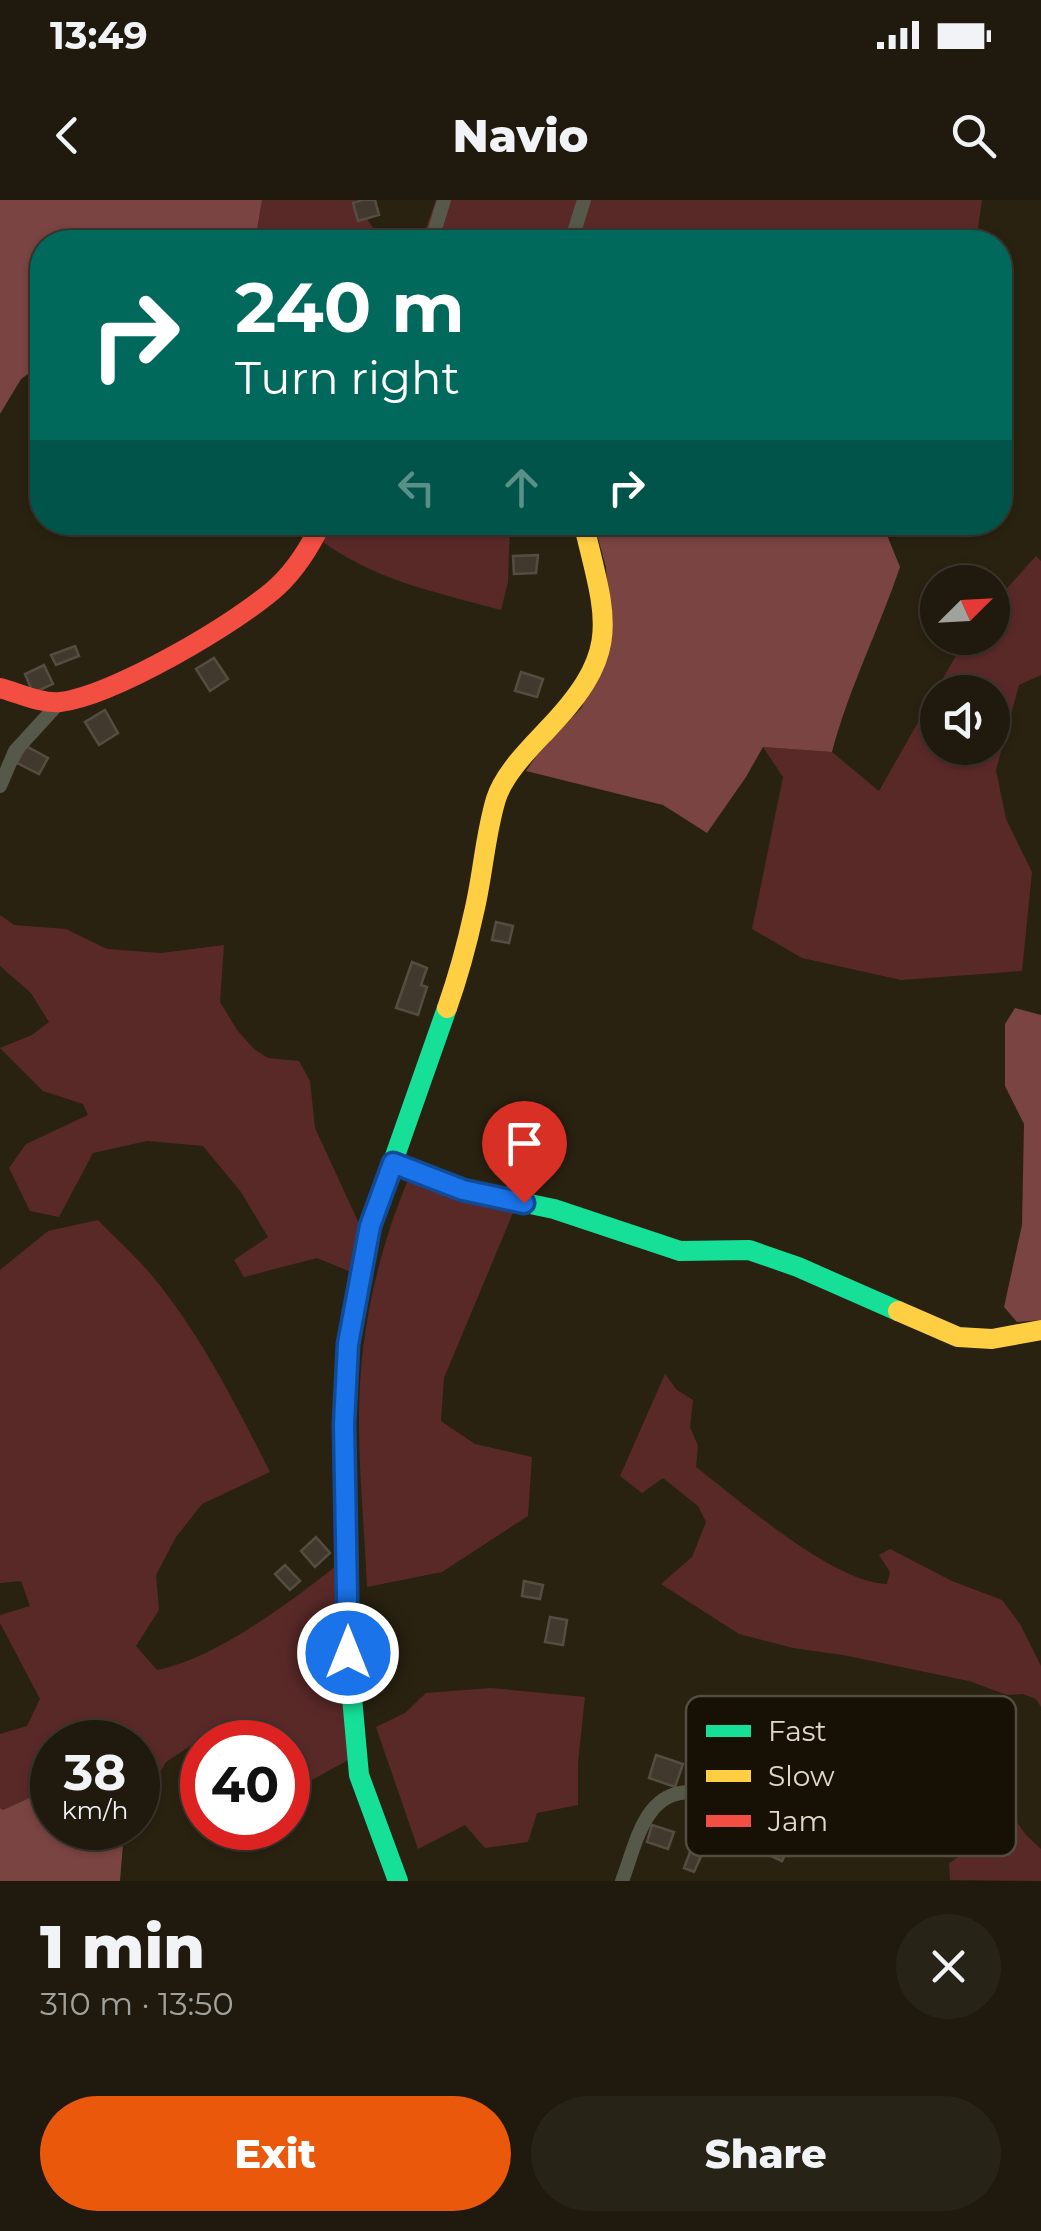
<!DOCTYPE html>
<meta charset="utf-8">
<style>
body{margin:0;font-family:Montserrat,sans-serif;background:#272316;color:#f1f3f6;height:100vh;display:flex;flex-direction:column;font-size:38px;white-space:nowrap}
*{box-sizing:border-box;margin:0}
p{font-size:32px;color:#a1a19d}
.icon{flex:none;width:55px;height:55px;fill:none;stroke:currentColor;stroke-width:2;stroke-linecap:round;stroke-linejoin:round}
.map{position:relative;height:1681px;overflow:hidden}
.sheet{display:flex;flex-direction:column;background:#1f1a0d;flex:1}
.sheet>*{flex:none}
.banner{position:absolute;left:30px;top:30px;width:982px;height:305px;border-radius:40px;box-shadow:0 2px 8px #0004,0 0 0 2px #3c382e;background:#00695c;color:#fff;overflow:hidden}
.needle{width:65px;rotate:66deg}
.fabs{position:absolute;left:920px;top:365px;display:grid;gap:20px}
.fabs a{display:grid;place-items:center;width:90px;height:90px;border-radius:50%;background:#1f1a0d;box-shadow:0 2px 8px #0004,0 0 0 2px #3c382e;font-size:50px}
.speed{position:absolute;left:30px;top:1520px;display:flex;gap:20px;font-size:50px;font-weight:700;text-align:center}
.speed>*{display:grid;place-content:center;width:130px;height:130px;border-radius:50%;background:#1f1a0d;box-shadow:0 2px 8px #0004,0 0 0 2px #3c382e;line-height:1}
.speed small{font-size:25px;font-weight:400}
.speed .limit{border:15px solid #d22;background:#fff;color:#111}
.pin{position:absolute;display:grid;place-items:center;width:85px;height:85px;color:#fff;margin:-102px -42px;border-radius:50% 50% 50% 0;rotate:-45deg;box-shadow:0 0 10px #0007}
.pin .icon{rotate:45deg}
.me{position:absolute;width:110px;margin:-55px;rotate:0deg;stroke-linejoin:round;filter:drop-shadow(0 0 8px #0008)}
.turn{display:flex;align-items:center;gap:35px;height:210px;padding:0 40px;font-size:45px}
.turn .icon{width:130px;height:130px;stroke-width:2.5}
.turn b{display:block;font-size:70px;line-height:85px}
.lanes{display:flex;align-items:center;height:95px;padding:0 40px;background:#0003;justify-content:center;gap:50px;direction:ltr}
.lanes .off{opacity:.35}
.round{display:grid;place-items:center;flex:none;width:105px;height:105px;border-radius:52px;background:#272316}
.overview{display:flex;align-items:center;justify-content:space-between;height:170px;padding:0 40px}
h1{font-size:60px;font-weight:800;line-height:75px}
.primary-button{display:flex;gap:20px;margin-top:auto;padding:20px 40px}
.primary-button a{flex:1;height:115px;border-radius:60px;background:#ea580c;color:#fff;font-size:40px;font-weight:800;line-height:115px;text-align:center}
.primary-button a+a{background:#272316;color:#f1f3f6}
.status{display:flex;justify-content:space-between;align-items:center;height:70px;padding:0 50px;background:#1f1a0d;direction:ltr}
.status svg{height:28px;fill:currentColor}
header{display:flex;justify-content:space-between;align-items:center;height:130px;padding:0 40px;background:#1f1a0d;font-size:45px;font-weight:800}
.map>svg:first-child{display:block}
.green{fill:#592928;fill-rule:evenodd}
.forest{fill:#794442}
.building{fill:#42392e;stroke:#564d41;stroke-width:2.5}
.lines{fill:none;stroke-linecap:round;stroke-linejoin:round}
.street{stroke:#565949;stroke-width:14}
.fast{stroke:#16e098;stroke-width:20}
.slow{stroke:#ffcf43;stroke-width:20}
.jam{stroke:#f24e42;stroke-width:20}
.route-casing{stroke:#114b97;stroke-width:25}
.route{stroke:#1a73e8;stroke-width:18}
.key{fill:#161005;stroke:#534c40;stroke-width:2.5}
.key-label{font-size:28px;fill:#e0d9c8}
</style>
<div class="status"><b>13:49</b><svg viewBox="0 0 49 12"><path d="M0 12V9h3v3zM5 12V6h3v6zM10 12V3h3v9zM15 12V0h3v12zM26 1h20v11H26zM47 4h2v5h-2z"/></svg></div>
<header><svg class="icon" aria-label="back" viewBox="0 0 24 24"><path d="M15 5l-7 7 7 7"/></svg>Navio<svg class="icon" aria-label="search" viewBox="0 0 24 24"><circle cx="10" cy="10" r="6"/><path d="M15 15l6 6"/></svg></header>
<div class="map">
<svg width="1041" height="1681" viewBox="0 0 1041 1681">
<rect width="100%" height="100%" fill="#292211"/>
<path class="green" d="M262 0H355L382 42H255Z
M436 0H982L976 42H421Z
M300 323H510L508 382 501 410C425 389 360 378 300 323Z
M1036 356 1041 361V475L1019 485 996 570 1006 619 1032 672 1022 771 901 780 802 758 752 729 783 577 763 547 832 552 879 591 966 438H992L993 404ZM938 492H992V548H938Z
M0 715 14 725 66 729 107 749 161 753 224 745 220 802 237 830 254 849 268 858 299 861 310 881 315 928 362 1030 351 1072 317 1058 244 1077 234 1060 268 1037 241 992 203 946 147 941 93 953 59 1017 30 1011 9 968 26 944 88 915 83 904 43 891 0 848 32 835 49 822 31 793 0 766Z
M461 977 520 996 444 1178 441 1221 475 1244 532 1257 528 1316 442 1372 367 1387C364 1315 355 1242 361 1170 366 1106 383 1041 407 982Z
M98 1020C116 1039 137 1057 153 1077 201 1135 236 1205 270 1272L202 1304 176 1337 156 1375 159 1410 136 1446 157 1470C218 1458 294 1399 344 1360L361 1553 288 1593V1542H237L225 1523 166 1562 138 1610V1542H52V1618L31 1597 3 1610 0 1608V1534L27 1526 40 1499 0 1423V1415L30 1406 21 1381 0 1383V1070L48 1031Z
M665 1174 677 1190 693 1200 690 1227 698 1246 696 1267C740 1301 834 1383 887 1384L890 1372 879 1355 890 1349 952 1381 1002 1400 1020 1424 1041 1466V1507L1036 1499 1023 1494 1007 1495 969 1481 843 1455 793 1448 739 1434 661 1384 692 1357 706 1322 698 1306 663 1278 642 1293 620 1276Z
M491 1488 585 1497 578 1563V1605L537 1613 528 1642 485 1648 465 1625 418 1649 376 1527 405 1513 426 1493Z
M997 1613 1011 1614 1026 1635 1041 1649V1681L950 1680 949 1663 979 1644Z"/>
<path class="forest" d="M0 0H262L255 42H42V164L21 179 0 214Z
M594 323H882L900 367C879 429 849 488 832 552L763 547 746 577 707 633 663 605 526 571 537 555 582 507 610 420 606 368Z
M1015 808 1041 815V1120L1017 1122 1004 1107 1022 1025 1024 924 1005 886V824Z
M31 1597 52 1618V1628H121L124 1632 120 1681H0V1608L3 1610Z"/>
<path class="building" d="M362 0H375L379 15 358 21 353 3Z
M538 355 536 373 514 374 513 356Z
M75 446 79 456 56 465 51 455Z
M214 458 228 479 210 491 196 469Z
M44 465 53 484 33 493 25 474Z
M521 472 543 479 537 497 515 491Z
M105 510 118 533 99 545 85 522Z
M26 546 48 558 39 574 17 563Z
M496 722 513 726 509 743 492 740Z
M412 762 427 768 421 785 427 787 418 815 396 808Z
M316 1337 330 1353 315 1367 301 1351Z
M285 1365 300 1381 290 1390 275 1374Z
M524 1381 543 1385 540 1399 522 1396Z
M550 1417 567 1420 563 1445 545 1442Z
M656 1555 683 1564 675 1587 649 1578Z
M652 1625 674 1632 668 1649 647 1642Z
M769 1633 790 1644 782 1661 760 1651Z
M692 1647 703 1652 694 1672 684 1668Z"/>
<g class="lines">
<path class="street" d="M431 42 444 0
M571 42 584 0
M0 586 15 551 59 503
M622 1681C637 1642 645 1585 699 1593L763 1626"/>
<path class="fast" d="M393 963 463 990 554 1009 680 1051 749 1050 798 1067 898 1111
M398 1681 359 1575 348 1453 345 1224 348 1145 370 1027 447 808"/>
<path class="slow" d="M447 808C458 777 467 744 474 712 483 675 485 635 496 599 504 574 528 550 546 531 623 451 607 422 583 322
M898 1111 958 1137 992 1139 1041 1130"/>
<path class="jam" d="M0 488C19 493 41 504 60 502 113 496 239 422 278 386 297 368 311 345 322 322"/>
</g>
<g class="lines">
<g class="route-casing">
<path id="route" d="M348 1453 344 1224 348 1144 370 1026 393 963 463 990 524 1003"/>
</g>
<use href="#route" class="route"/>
</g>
<rect x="686" y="1496" width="330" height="160" rx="15" class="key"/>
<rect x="706" y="1525" width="45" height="12" fill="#16e098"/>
<rect x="706" y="1570" width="45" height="12" fill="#ffcf43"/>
<rect x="706" y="1615" width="45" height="12" fill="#f24e42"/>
<g class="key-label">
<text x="768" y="1541">Fast</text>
<text x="768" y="1586">Slow</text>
<text x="768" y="1631">Jam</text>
</g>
</svg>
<div class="fabs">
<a><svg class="needle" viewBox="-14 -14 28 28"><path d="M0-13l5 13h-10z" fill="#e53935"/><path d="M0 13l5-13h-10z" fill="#a1a19d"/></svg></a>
<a><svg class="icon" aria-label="sound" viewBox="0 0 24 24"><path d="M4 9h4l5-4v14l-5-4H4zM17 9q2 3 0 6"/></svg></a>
</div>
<div class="speed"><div>38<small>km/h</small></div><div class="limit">40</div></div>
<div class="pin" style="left:524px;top:1003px;background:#d93025"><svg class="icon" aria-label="arrive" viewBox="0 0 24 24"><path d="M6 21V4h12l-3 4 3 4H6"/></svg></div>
<svg class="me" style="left:348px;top:1453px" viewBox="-20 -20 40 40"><circle r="17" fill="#1a73e8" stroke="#fff" stroke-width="3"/><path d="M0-11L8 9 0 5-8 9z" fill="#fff"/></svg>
<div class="banner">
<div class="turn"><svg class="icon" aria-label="right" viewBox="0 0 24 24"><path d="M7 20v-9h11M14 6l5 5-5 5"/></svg><div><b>240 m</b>Turn right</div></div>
<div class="lanes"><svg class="icon off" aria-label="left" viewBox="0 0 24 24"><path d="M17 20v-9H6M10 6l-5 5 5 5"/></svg><svg class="icon off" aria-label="ahead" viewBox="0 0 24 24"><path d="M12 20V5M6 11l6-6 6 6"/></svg><svg class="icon" aria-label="right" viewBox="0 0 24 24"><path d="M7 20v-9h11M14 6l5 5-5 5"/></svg></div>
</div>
</div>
<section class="sheet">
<div class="overview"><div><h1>1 min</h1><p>310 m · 13:50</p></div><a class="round"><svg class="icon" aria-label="close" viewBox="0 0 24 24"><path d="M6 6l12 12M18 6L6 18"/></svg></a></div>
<div class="primary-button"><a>Exit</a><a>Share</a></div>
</section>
